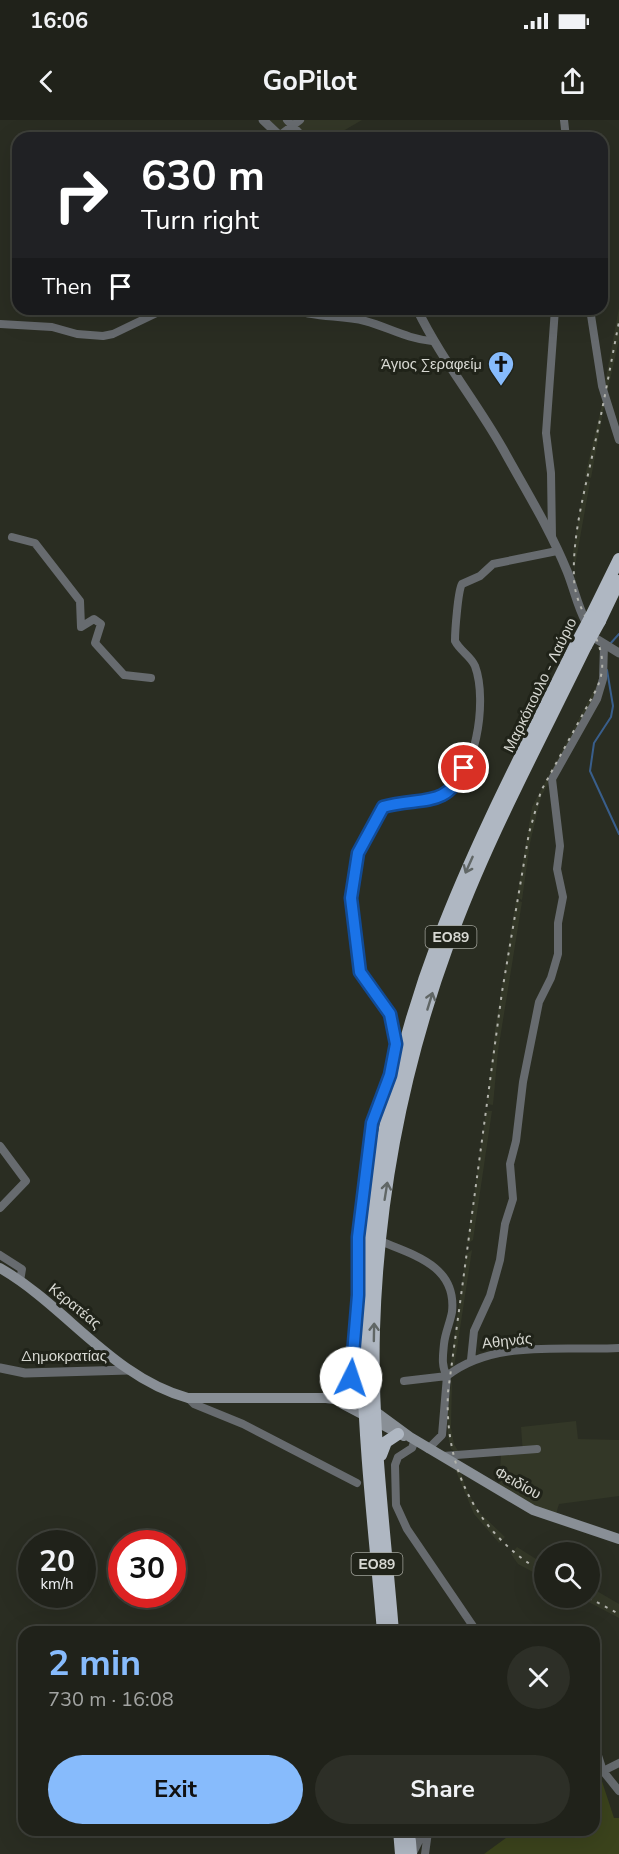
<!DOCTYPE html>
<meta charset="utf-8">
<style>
body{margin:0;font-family:"Nunito Sans",sans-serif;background:#2d2f27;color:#f1f3f6;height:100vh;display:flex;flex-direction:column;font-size:22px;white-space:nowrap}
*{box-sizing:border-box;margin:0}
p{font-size:20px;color:#a2a4a2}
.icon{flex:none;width:33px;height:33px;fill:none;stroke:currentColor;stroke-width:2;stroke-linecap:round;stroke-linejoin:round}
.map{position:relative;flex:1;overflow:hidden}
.panel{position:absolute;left:18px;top:1506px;width:582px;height:210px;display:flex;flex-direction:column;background:#20221a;border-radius:18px;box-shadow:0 6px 24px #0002,0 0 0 2px #3d3f39}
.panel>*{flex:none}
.banner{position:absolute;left:12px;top:12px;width:596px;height:183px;border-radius:18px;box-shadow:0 6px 24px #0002,0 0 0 2px #3d3f39;background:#202124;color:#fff;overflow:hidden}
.buttons{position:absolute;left:534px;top:1422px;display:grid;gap:12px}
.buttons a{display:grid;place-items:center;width:66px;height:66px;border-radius:50%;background:#20221a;box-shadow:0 6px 24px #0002,0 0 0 2px #3d3f39;font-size:30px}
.speed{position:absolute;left:18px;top:1410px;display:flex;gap:12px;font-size:30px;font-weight:700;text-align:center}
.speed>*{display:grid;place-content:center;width:78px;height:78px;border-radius:50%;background:#20221a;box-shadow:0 6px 24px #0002,0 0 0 2px #3d3f39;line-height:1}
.speed small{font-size:15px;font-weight:400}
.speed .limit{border:9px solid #d22;background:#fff;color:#111}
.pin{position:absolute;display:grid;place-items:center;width:51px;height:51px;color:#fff;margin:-26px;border:3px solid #fff;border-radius:50%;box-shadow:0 2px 6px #0007}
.me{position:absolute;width:66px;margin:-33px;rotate:4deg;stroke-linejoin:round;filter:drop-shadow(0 0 4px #0008)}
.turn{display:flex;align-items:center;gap:21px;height:126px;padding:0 30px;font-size:27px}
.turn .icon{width:78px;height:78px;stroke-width:2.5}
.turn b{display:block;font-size:42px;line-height:51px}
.then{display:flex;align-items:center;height:57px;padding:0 30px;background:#0003;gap:12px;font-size:22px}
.round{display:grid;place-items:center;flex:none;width:63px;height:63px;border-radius:32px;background:#2d2f27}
.headline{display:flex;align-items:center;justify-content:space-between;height:102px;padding:0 30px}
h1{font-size:36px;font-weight:700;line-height:45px;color:#87bbfc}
.action{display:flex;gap:12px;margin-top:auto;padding:12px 30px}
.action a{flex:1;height:69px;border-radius:36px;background:#87bbfc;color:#111;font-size:24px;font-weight:700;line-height:69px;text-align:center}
.action a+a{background:#2d2f27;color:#f1f3f6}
.status{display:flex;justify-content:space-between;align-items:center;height:42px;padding:0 30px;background:#20221a;direction:ltr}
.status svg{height:16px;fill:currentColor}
header{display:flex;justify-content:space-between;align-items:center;height:78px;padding:0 30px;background:#20221a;font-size:27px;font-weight:700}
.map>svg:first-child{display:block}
.built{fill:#333727}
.green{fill:#3b431c}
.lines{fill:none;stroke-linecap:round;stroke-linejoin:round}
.stream{stroke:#395e8b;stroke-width:2}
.minor{stroke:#676b6f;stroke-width:8}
.tertiary{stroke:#676b6f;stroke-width:9}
.secondary{stroke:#898f96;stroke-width:10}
.trunk{stroke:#afb7c2;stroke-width:12}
.rail{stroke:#b3b4ad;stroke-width:2;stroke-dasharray:3 6;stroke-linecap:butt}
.trunk-bridge{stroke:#afb7c2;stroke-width:12}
.oneway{stroke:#606665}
.route-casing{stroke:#114b97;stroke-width:15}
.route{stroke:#1a73e8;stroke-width:10}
.labels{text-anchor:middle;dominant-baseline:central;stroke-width:6;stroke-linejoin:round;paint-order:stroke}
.shield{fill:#202319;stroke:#a0a29a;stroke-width:1.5}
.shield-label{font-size:14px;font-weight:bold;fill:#d7d8d2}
.poi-label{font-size:15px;fill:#d7d8d2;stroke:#202319;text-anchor:end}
.street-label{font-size:15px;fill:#d7d8d2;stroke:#202319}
</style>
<div class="status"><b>16:06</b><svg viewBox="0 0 49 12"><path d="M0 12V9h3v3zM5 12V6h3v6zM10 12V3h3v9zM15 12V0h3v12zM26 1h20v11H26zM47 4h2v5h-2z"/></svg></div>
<header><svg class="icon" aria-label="back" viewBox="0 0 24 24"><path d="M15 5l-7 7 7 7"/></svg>GoPilot<svg class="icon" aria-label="share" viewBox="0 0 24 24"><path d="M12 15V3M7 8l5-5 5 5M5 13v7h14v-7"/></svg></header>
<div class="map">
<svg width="619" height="1734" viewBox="0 0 619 1734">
<rect width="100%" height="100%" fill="#2a2d22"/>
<path class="built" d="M269 0H362L331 18H287Z
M619 188V220L606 278 604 268Z
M604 276 605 281 591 358 585 356Z
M585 360 590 362 575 446 576 469 573 432Z
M599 561 598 571 541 677 530 723 522 780 517 777 532 687Z
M516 780 522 782 498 931 493 985 487 984 495 910Z
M486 991H492L473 1120 467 1124Z
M472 1130 454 1248 450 1250 466 1134Z
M452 1258 451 1308 454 1324 460 1334 451 1329 448 1316 447 1293Z
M576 1301 578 1319 619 1320V1376L559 1384 556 1394 534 1386 499 1366 501 1335 523 1334 521 1307Z
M455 1349 461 1352 466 1369 480 1393 505 1417 499 1423 474 1394Z
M517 1427 544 1444V1458L518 1444 511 1434Z
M590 1467 619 1484V1498L581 1478H590Z"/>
<path class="green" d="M594 1637 614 1698H619V1734H484L517 1710H594Z"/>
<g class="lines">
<path class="stream" d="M610 524 619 514
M607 550 613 586 611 597 594 623 590 651 619 714"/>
<path class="minor" d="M287 0 304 18
M564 0 566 18
M279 16 300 0
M291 189C315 198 340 195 365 201 388 207 407 219 432 221
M590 189 602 266 619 320
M0 204 52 207 77 214 103 216 113 214 165 189
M12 417 35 423 80 481 81 507 94 499 101 504 95 523 124 555 151 558
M552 417 551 353 546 313 555 189
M0 1026 26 1061 0 1088
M380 1121C414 1135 457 1146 452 1192 450 1203 445 1213 444 1224 443 1235 441 1246 447 1256L404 1261
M0 1135 22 1149 20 1161
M471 1240 474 1211 490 1176 500 1140 505 1104 513 1079 510 1044 516 1021 523 962 539 882 551 858 558 834V803L563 777 557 749 560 726 552 659 597 579 603 559 604 526
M188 1278 194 1284 243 1304 357 1363
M326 1278 328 1269 347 1262 352 1253 359 1135 358 1117 372 1003 390 955 396 924 390 894 360 852 351 778 358 733 383 687 442 677C476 659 488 581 475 546 471 536 460 531 455 521 455 511 458 470 462 464L480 456 493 444 557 431
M415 1320 412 1328 398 1337 395 1345 396 1385 407 1409 477 1512
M428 1329 442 1315 447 1256C493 1219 563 1231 619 1228
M443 1336 537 1329
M594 1623 603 1651 619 1671
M603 1651 619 1643
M413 1733 420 1719 429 1714
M425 1734 428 1712"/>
<path class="tertiary" d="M263 0 282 18
M417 189C441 239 476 281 503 329 525 369 550 409 567 451 574 468 577 485 586 502
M598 520 619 533
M0 1248 25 1253 129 1250"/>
<path class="secondary" d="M0 1148C66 1186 112 1257 188 1278H326L352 1281 376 1292 410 1317 533 1390 619 1419
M343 1284 404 1316"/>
<path class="trunk" d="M591 496 619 439
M600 501 619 461
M339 1279 355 1272 361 1259
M381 1335 386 1322 398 1314
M383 1512C376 1425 365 1336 363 1249 360 1104 388 953 439 818 478 716 529 620 577 522
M393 1512C385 1412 371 1309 374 1209 378 1078 403 948 448 825 485 722 538 625 586 526
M399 1710 401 1734
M409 1710 411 1734"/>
<path class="rail" d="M544 1453C477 1414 444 1349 448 1272L502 872 529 713 541 671 596 570C618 524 575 501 574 458 572 414 586 366 595 323 604 283 611 242 619 202
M589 1478 619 1494"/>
<path class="trunk-bridge" d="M577 522 591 496
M586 526 600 501"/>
</g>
<defs><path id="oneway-shaft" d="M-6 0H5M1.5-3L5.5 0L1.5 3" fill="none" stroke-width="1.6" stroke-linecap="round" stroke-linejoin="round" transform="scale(1.5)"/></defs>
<g class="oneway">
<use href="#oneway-shaft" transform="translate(469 745) rotate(114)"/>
<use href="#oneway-shaft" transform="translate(430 881) rotate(-73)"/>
<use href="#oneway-shaft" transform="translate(386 1071) rotate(-81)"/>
<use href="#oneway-shaft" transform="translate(374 1212) rotate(-89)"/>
</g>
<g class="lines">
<g class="route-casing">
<path id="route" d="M351 1258 358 1175V1117L372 1003 390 955 396 924 390 894 360 852 351 778 358 733 383 687C419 676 447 690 464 648"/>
</g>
<use href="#route" class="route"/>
</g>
<defs>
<g id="church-pin" transform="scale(1.35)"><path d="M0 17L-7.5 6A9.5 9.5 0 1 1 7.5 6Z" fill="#87bbfc" stroke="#202319"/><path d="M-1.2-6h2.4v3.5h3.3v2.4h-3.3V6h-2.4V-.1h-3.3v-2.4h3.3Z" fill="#111"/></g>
</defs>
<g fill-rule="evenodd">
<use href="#church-pin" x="501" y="244"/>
</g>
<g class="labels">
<g class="shield">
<rect x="425.5" y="806" width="51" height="22" rx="4.5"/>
<rect x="351.5" y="1433" width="51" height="22" rx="4.5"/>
</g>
<g class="shield-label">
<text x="451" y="817">ΕΟ89</text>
<text x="377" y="1444">ΕΟ89</text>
</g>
<g class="poi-label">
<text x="482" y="244">Άγιος Σεραφείμ</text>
</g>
<g class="street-label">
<text transform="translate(540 565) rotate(-64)">Μαρκόπουλο - Λαύριο</text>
<text transform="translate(75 1186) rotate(39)">Κερατέας</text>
<text transform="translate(507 1221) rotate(-6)">Αθηνάς</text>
<text x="64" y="1236">Δημοκρατίας</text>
<text transform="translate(518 1363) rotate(29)">Φειδίου</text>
</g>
</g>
</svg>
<div class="buttons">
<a><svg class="icon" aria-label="search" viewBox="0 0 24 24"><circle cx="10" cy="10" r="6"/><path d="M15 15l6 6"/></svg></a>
</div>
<div class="speed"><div>20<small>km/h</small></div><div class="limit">30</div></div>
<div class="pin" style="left:464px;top:648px;background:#d93025"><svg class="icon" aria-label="arrive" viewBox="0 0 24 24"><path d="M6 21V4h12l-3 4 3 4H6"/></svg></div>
<svg class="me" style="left:351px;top:1258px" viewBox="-20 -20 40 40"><circle r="19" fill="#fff"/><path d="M0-13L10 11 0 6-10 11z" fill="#1a73e8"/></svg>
<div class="banner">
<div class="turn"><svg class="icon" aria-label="right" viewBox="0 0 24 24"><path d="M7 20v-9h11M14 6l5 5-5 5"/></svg><div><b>630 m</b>Turn right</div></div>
<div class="then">Then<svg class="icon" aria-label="arrive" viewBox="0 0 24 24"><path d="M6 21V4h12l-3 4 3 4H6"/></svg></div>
</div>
<section class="panel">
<div class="headline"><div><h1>2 min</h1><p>730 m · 16:08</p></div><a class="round"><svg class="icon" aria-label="close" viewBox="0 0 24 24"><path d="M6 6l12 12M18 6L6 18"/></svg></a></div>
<div class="action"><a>Exit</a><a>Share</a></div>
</section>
</div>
